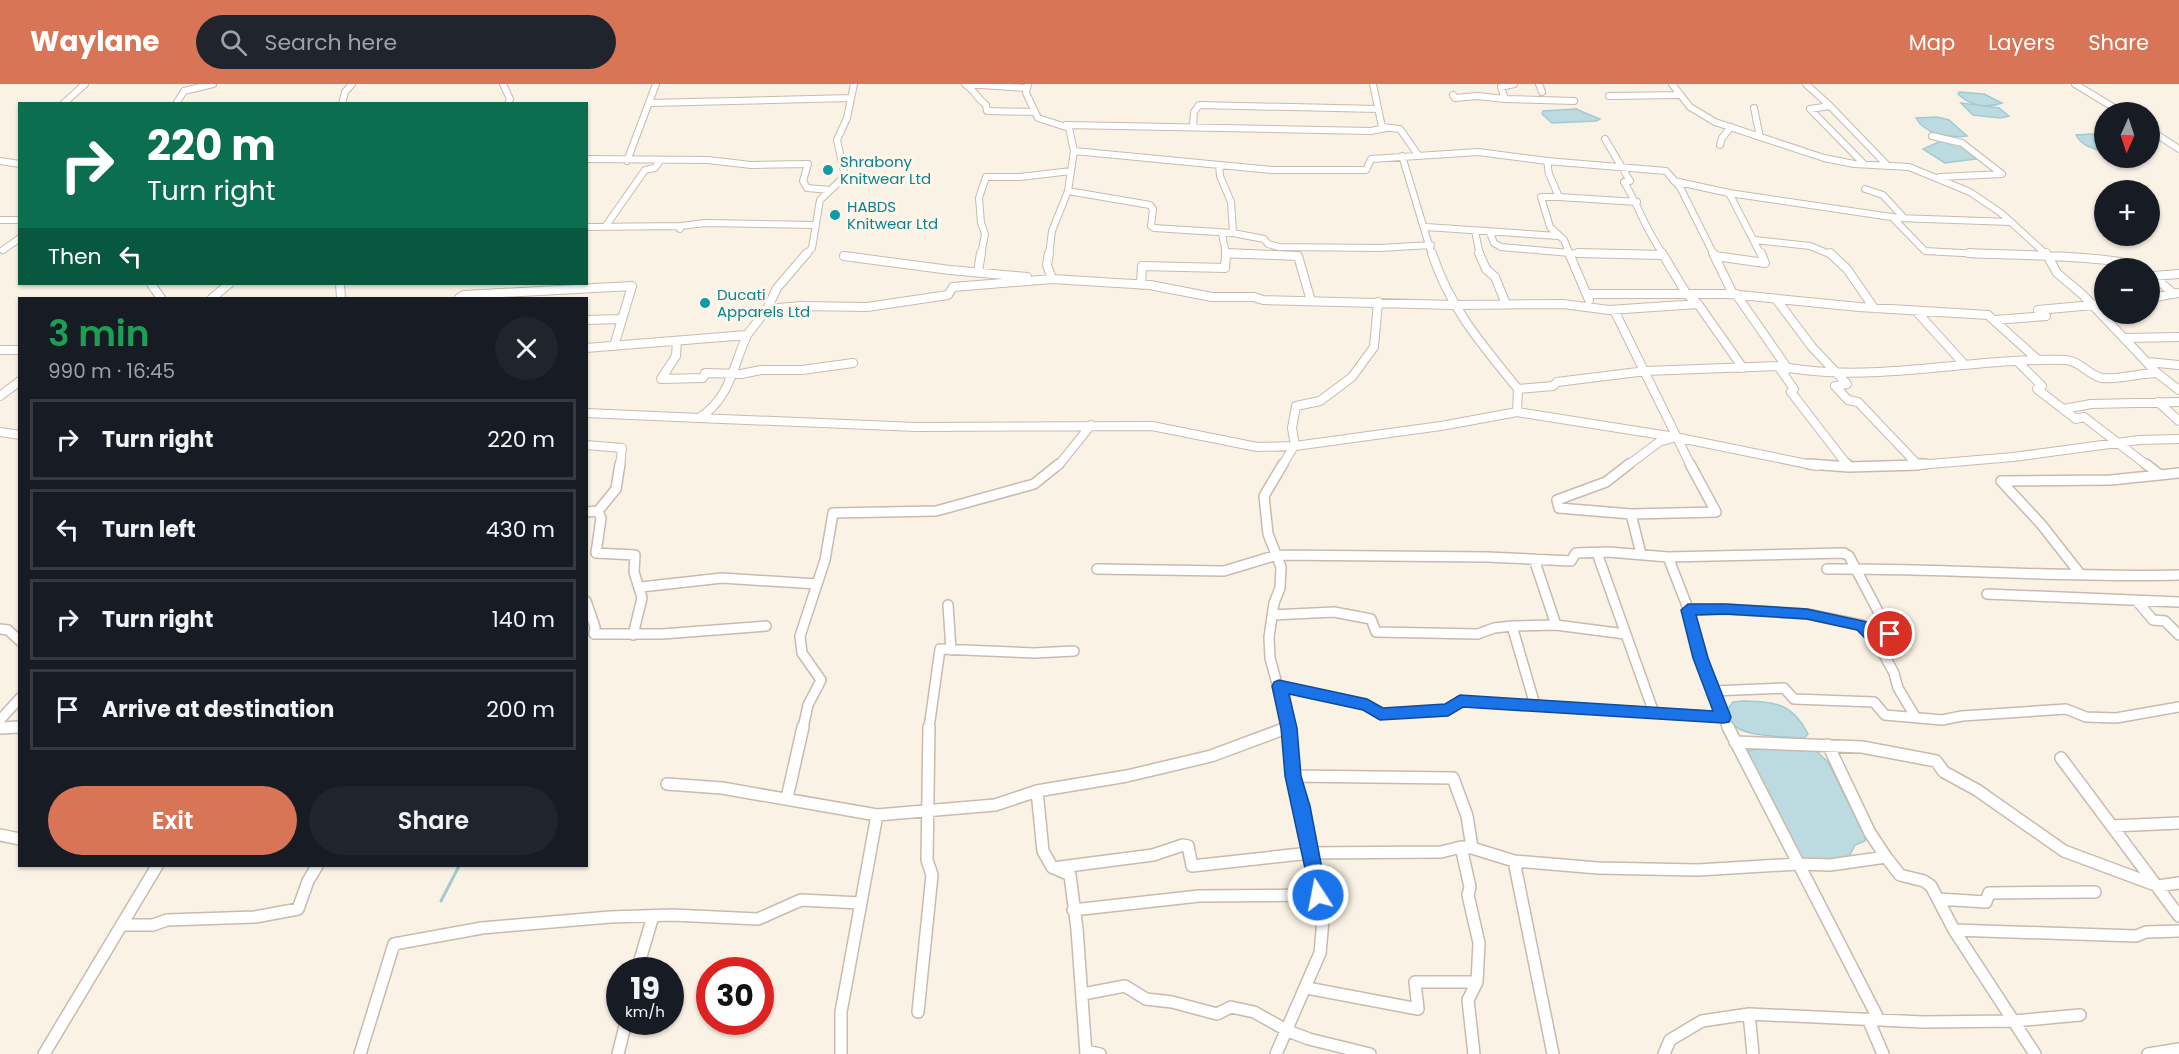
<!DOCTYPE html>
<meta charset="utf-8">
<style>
body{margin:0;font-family:Poppins,sans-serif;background:#20242c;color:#f1f3f6;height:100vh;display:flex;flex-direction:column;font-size:22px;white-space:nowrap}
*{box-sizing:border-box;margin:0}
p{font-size:20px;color:#9ea1a6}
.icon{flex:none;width:33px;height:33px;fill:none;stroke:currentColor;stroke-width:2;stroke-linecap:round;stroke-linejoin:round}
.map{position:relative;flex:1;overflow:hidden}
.details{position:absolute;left:18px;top:213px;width:570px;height:570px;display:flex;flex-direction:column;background:#171b24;border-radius:0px;box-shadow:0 2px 4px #0004}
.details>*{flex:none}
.hud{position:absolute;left:18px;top:18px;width:570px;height:183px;border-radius:0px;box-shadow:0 2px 4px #0004;background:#0b6e4f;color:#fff;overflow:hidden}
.needle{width:39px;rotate:183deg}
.buttons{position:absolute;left:2094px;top:18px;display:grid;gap:12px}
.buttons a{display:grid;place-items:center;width:66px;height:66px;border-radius:50%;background:#171b24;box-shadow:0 2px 4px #0004;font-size:30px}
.speed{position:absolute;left:606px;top:873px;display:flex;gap:12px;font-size:30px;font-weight:700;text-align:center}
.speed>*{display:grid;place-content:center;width:78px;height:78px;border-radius:50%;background:#171b24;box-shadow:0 2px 4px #0004;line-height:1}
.speed small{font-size:15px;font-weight:400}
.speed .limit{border:9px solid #d22;background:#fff;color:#111}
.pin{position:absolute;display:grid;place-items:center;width:51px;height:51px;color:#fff;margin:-26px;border:3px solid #fff;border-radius:50%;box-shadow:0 2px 6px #0007}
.me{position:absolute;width:66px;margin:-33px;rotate:349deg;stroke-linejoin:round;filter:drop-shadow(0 0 4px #0008)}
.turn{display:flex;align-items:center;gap:21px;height:126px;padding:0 30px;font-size:27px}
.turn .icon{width:78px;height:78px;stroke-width:2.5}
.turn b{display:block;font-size:42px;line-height:51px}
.then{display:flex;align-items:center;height:57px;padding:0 30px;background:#0003;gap:12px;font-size:22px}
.round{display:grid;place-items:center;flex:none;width:63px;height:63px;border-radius:32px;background:#20242c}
.head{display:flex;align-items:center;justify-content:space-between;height:102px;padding:0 30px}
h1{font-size:36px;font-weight:600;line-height:45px;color:#1e9e55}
.button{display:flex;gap:12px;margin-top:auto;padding:12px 30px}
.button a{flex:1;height:69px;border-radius:36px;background:#d87556;color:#fff;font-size:24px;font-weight:600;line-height:69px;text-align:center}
.button a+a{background:#20242c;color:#f1f3f6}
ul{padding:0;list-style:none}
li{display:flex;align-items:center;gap:18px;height:81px;margin:0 12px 9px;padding:0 18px;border:3px solid #363941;border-radius:0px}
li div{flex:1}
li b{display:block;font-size:22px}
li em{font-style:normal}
header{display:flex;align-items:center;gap:36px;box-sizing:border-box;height:84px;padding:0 30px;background:#d87556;color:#fff}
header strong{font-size:28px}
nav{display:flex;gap:33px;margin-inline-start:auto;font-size:21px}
.search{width:420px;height:54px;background:#20242c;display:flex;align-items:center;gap:15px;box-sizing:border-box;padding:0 21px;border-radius:33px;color:#9ea1a6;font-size:22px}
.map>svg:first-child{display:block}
.water{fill:#bcdbe1;stroke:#a3cad2;stroke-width:1.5}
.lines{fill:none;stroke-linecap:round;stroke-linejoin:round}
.stream{stroke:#a3cad2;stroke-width:3}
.minor-far3-casing{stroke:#cabaad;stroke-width:8}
.minor-far2-casing{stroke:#cabaad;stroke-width:10}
.minor-far1-casing{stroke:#cabaad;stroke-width:12}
.minor-casing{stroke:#cabaad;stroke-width:14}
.minor-far3{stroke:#fff;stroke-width:6}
.minor-far2{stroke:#fff;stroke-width:8}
.minor-far1{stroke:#fff;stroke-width:9}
.minor{stroke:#fff;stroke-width:11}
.route{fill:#1a73e8;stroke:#114b97;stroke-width:1.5}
.culture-dot{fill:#0f9aa8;stroke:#fdf6eb;stroke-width:2}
.labels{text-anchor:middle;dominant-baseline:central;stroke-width:6;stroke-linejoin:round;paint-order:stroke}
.far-culture-label{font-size:15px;fill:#0d838f;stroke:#fdf6eb;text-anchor:start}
</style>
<header>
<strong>Waylane</strong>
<div class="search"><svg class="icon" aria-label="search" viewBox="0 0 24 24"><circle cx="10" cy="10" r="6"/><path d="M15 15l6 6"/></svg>Search here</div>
<nav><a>Map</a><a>Layers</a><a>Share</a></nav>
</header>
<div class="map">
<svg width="2179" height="970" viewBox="0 0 2179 970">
<rect width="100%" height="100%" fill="#faf2e5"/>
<path class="water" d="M1959 8 1984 10 2002 19C1987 25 1969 21 1958 10Z
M1961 19 1999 24 2009 32 2000 34 1973 31Z
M1576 25 1600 35 1596 37 1552 39 1542 30 1543 27Z
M1937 33 1949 36 1967 52C1950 54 1925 51 1916 34Z
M2091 50 2104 52V67C2094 66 2081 61 2076 51Z
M1941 57 1959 60 1976 75 1945 79 1923 65Z
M1743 617C1776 618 1792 619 1808 650L1804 654C1789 653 1744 653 1734 641 1730 637 1730 629 1729 623L1733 618Z
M1766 664 1814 665 1828 678 1865 753V757L1855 761 1849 773C1836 779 1813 779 1800 773L1746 667Z"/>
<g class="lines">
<path class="stream" d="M441 817 459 782"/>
<g class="minor-far3-casing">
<path id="minor-far3" d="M503 0 510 15 508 20
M965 0C974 6 977 14 986 21L987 27 1035 28
M966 0 1026 4
M1028 0 1026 9 1038 34 1069 44 1074 67 1068 107 1052 147 1049 171
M1373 0 1382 43 1400 45 1418 71
M1539 0 1542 8
M1672 0 1690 23 1715 38 1824 74 1854 80 1909 83 1970 108 2001 129 2047 171
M1806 0 1830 22 1810 25 1864 80
M2075 0 2121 28
M1453 11 1455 14 1477 12 1505 15 1501 3 1514 0
M1609 12 1679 11
M1505 15 1574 17
M650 19 851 14
M63 20 85 0
M176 20 184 7 213 0
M342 20 345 8 352 0
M1830 22 1887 81
M1754 24 1760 53
M1066 41 1371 47 1386 44
M1193 42 1194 28 1199 21 1378 25
M2150 46 2179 65
M1932 52 1962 59 2002 90 1940 93
M1605 55 1630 97 1624 98C1639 122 1646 148 1664 171
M1720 61 1722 54 1731 43
M1074 67 1272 86H1366L1371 75 1478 68 1547 77 1666 87 1680 103 1714 171
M1402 72 1432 171
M586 75 708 76 751 81 808 80 803 97 807 104 830 106
M0 77 20 80
M627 77 656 0
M1547 77 1549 90 1559 113 1637 118
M1219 81 1220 92 1231 118 1233 149 1264 155 1268 160 1279 163 1380 164 1431 161
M1674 97 1729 109 1761 171
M1865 105 1883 111 1904 134
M1068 107 1150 121 1153 125 1151 142 1154 144 1233 149
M1729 109 1898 134 2011 138
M1559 113H1541L1550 143 1564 156 1570 171
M1892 133 1925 167 1999 171
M0 136H20
M681 142 705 139 814 141
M586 143 681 142 680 145
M605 143 645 86 655 84 660 77
M1426 143 1558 152
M1475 147 1480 171
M1490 149 1494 159 1501 163 1570 169 1647 171
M1222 150 1226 170 1250 171
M1755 156 1810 162 1832 171
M3 166 20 154
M806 171 812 164 820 116 845 92 837 56 847 34 854 0
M981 171 985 150 981 139 979 114 986 93H1020L1071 87"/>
</g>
<g class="minor-far2-casing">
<path id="minor-far2" d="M1049 169 1047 181 1052 195
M1226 169 1298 172 1311 217
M1432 169C1449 223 1483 262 1518 305
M1479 169 1486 185 1495 193 1506 220
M1569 169 1589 216
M1578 169 1662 171
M1662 169 1686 209 1698 220 1743 284
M1713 169 1733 210
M1830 169 1847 185 1874 224
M1969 169C2000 171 2120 171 2140 184
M2046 169 2057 189 2083 211 2157 289 2179 306
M844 172 950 186 1027 193
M1715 172 1765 179 1761 169
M978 188 981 169
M151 200 161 214
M340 200 341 214
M1141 201 1142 182 1225 184 1226 170
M1587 210H1729L1859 223 1988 231 2038 276
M1736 210 1788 285
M2174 210 2153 192 2179 190
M212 214 229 200
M459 214 464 211 632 202 614 262
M2150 214 2177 209
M1776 215 1812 263 1847 300 1835 302 1848 316 1858 318 1918 381 2013 373 2139 356 2179 355
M767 225 801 222 867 223 948 211 953 203 1052 195 1150 201 1212 213H1254L1263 216 1454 221 1563 220 1609 226 1698 220
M1614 226 1691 382
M1916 227 1964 280
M586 236 622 235
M1995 236 2046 232 2038 226 2104 220
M2126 254 2179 253
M677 257 676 272 661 295 703 294 705 289 741 290 761 286H802L853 279
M586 264 747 251 767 225 777 204 807 169
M0 266H20
M2018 278 2042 302 2037 305 2076 335 2084 333 2148 382
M2147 278 2179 281
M1778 282 1794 305 1791 308 1848 382
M0 312 20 297
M2158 318 2179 337
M2064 325 2091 320 2179 318
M1517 328 1675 353 1817 382
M586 329 699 334C730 315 733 282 747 251
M699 334 916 343 1152 342 1257 363 1295 362 1441 342 1517 328 1518 305 1553 302 1557 298 1646 287 1778 282C1869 301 1972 273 2066 276 2080 277 2088 291 2102 294 2120 296 2139 289 2157 289
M0 348 20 351
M586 361 622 364 620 382
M1295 362 1292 344 1296 322 1320 317 1352 293 1374 263 1378 218
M1058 382 1091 341
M1282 382 1294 362
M1627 382 1659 358 1673 354
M1887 382 1918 381"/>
</g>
<g class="minor-far1-casing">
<path id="minor-far1" d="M1283 380 1264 412 1268 450 1281 483 1280 504 1274 519 1269 553 1270 574 1289 644
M1629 380 1606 398 1557 416 1559 424 1631 430 1641 470
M1809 380 1849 383 1847 380
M1917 380H1925
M2146 380 2160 391
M1849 383 1918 381
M598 427 616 405 620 380
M586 428 598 427 601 434 596 469 635 471 634 488 642 514 633 551
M1631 430 1716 428 1690 380
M1597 469 1654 629
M1668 473 1691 532 1712 607 1728 644
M1534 475 1556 541 1512 542 1535 621
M1097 485 1224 487 1277 471 1487 473 1571 477 1576 469 1608 468 1668 473 1844 469 1849 472 1890 550 1872 552
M1827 485C1944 484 2062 494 2179 491
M2081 491 2041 440 2001 397 2111 396 2179 389
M641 503 722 494 817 500
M1987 510 2179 518
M586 517 595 543 594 550H662L766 542
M2137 517 2153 536 2165 537 2179 551
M948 521 951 566
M1688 526 1725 525 1807 530 1862 541 1876 556 1894 589 1898 604 1916 634
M1272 531 1334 528 1371 535 1376 548 1478 550 1494 544 1512 542
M1556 541 1625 550
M0 545 8 546 20 557
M1279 602 1367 621 1380 630 1448 626 1460 617 1723 633
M1712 607 1784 604 1794 615 1874 618 1885 631 1942 636 1962 632 2066 625 2086 633 2116 634 2179 623
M0 636 20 614
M0 644 20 643
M803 644 808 621 821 596 802 569 800 552 825 476 833 429 936 427 1034 400 1059 380
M929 644 940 565 1034 569 1074 567
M1285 644 1289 643"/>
</g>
<g class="minor-casing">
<path id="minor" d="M1728 643 1879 936
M0 644 20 643
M1735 658 1862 663 1936 677 1944 688 1977 706 2064 767 2158 802 2179 799
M1828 661 1870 749 1886 773 1900 791 1924 797 1931 802 1954 846 2035 970
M2061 674 2179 832
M1293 692 1453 694 1467 732 1472 764
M667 700 722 704 877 731 995 721 1037 707 1127 692 1211 672 1289 643
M1037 707 1043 767 1052 783 1070 791 1077 845 1086 970
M787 714 803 643
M2112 742 2179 739
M0 751 20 755
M1461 763 1470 803 1468 811 1479 859 1477 898 1468 916 1474 970
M1514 777 1553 970
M1053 784 1153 771 1183 761 1188 762 1192 782 1310 769 1441 768 1461 763 1472 764 1514 777 1598 784 1698 786 1797 780 1830 781 1886 773
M1938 815 1986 818 1989 809 2095 808
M1073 826 1199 812 1318 811
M123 841H153L167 836 255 833 298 825 308 797 317 782
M1954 846 2136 852 2146 848 2179 847
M637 886 653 832
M1307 904 1418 925 1415 898H1477
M1083 910 1125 902 1146 915 1172 918 1217 930 1231 923 1254 928 1288 947 1309 955 1370 970
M918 928 932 791 927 776 929 643
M1749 930 1753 970
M1868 935 1883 970
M1086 967 1100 970
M44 970 157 782
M360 970 394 860 482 844 610 833 672 831 758 835 801 816 860 819
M618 970 626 938
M841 970V928L877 731
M1276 970 1320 869 1323 836 1302 722 1293 692 1289 643
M1664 970 1670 956 1702 937 1749 930 1923 938 2014 937 2080 931
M2148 970 2179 965"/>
</g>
<use href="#minor-far3" class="minor-far3"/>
<use href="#minor-far2" class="minor-far2"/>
<use href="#minor-far1" class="minor-far1"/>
<use href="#minor" class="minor"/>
</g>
<path class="route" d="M1688 520H1725L1807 525 1867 538 1875 546 1890 545 1897 550 1890 556 1872 557 1867 556 1857 546 1807 535 1725 530 1696 531 1708 574 1731 633 1729 638 1723 639 1463 623 1448 632 1380 636 1363 626 1289 610 1297 644 1301 692 1310 722 1327 811 1325 817 1318 819 1312 817 1285 692 1281 644 1272 602 1274 598 1279 596 1367 615 1383 624 1445 620 1460 611 1713 627 1693 574 1681 526Z"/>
<g class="culture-dot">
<circle cx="828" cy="86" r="6"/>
<circle cx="835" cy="131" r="6"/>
<circle cx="705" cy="219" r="6"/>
</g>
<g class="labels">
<g class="far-culture-label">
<text x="840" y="77">Shrabony<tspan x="840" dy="17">Knitwear Ltd</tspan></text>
<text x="847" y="122">HABDS<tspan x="847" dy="17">Knitwear Ltd</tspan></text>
<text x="717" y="210">Ducati<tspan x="717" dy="17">Apparels Ltd</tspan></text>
</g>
</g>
</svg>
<div class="buttons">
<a><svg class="needle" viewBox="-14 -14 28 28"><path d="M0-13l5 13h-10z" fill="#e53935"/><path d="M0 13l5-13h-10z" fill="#9ea1a6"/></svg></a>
<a>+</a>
<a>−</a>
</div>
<div class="speed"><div>19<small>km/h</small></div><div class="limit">30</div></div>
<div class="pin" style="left:1890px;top:550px;background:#d93025"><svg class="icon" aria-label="arrive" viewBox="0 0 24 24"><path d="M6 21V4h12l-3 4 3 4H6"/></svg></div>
<svg class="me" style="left:1318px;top:811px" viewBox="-20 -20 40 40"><circle r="17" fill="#1a73e8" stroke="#fff" stroke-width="3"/><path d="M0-11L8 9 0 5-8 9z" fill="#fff"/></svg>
<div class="hud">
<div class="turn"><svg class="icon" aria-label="right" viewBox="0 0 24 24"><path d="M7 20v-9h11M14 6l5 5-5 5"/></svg><div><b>220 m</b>Turn right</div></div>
<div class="then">Then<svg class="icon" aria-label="left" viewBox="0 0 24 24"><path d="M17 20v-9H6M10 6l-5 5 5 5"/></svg></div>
</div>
<section class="details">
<div class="head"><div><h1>3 min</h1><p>990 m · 16:45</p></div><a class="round"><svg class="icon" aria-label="close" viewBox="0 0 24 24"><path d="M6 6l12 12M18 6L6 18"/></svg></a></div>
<ul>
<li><svg class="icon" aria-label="right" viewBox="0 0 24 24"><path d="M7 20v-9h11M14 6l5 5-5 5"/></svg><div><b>Turn right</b></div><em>220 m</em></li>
<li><svg class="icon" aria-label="left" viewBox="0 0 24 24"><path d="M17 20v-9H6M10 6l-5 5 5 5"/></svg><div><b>Turn left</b></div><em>430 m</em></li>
<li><svg class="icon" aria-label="right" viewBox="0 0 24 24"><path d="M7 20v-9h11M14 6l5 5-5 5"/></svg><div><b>Turn right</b></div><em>140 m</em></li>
<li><svg class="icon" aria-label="arrive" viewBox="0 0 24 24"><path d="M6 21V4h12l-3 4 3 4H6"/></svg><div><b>Arrive at destination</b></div><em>200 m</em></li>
</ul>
<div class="button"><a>Exit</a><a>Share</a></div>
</section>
</div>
